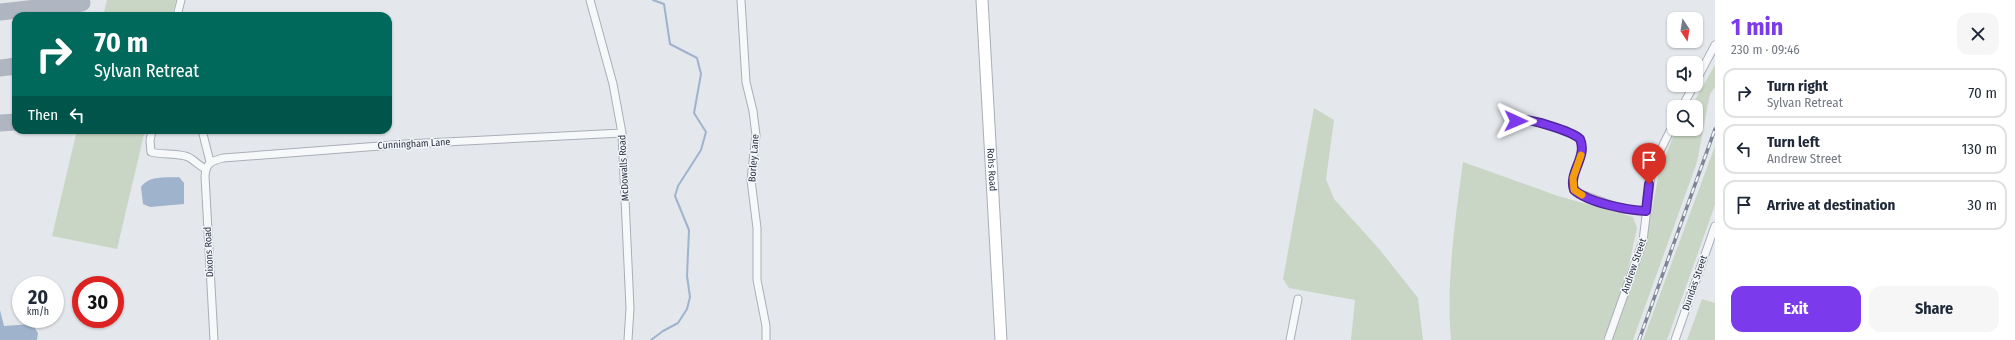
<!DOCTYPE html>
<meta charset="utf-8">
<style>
body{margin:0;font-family:"Fira Sans Condensed",sans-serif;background:#f6f6f7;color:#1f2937;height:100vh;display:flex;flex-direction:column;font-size:15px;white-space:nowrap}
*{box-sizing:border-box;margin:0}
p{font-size:13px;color:#747a83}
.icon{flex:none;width:22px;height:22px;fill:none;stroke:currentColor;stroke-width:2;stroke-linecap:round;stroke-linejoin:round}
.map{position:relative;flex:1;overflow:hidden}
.panel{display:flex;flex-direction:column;background:#fff;width:300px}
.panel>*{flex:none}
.guide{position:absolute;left:12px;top:12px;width:380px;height:122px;border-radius:12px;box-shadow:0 1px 3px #0004;background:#00695c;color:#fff;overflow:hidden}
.needle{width:26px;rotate:168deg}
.controls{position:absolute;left:1667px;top:12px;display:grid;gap:8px}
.controls a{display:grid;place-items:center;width:36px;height:36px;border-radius:8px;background:#fff;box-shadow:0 1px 3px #0004;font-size:20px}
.speed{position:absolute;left:12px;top:276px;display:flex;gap:8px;font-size:20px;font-weight:700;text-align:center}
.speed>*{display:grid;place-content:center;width:52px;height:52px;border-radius:50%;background:#fff;box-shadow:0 1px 3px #0004;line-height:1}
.speed small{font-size:10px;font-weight:400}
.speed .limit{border:6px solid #d22;background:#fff;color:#111}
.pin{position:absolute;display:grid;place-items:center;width:34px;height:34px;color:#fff;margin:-41px -17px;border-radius:50% 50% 50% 0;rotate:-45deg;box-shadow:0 0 4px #0007}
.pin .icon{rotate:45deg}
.me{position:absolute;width:44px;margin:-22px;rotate:91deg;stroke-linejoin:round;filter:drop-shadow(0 0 3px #0008)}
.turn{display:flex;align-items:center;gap:14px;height:84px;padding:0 16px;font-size:18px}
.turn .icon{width:52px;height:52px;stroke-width:2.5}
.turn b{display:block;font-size:28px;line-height:34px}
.then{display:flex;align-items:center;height:38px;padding:0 16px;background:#0003;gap:8px;font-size:15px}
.round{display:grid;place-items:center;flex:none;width:42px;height:42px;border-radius:12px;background:#f6f6f7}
.headline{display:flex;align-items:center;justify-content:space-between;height:68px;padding:0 16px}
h1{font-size:24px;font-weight:700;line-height:30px;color:#7c3aed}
.cta{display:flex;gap:8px;margin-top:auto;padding:8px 16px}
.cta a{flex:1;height:46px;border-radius:12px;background:#7c3aed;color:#fff;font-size:16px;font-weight:700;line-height:46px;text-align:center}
.cta a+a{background:#f6f6f7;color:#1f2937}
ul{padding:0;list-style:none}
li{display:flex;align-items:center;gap:12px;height:50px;margin:0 8px 6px;padding:0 8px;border:2px solid #e0e1e3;border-radius:12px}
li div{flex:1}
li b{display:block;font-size:15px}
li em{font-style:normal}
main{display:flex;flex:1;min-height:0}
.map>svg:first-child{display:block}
.green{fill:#c9d6c5}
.water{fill:#9fb4cc}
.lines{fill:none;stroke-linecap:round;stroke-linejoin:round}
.stream{stroke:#9fb4cc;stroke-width:2}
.taxiway{stroke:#b0b6c1;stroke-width:17}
.street-casing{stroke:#a9aeb7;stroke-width:9}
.secondary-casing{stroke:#a9aeb7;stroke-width:13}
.street{stroke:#f7f8fa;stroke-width:7}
.secondary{stroke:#fff;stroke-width:11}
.rail-casing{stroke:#7d8696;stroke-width:3.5}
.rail{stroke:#f4f6f9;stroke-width:2;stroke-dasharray:6;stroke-linecap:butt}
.route-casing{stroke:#51269a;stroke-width:10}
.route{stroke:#7c3aed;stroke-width:7}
.slow{stroke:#f59e0b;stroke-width:7}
.labels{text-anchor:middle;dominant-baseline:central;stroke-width:3;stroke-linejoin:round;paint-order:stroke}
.street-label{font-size:10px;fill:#2b3445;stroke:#f4f6f9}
</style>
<main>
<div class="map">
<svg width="1715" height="340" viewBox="0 0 1715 340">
<rect width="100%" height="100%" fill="#e4e7ec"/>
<path class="green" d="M107 0H176L172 16H103Z
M1715 65V87L1710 94 1697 162 1633 340H1612L1620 320 1646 239 1659 173 1674 134 1677 129H1696V107H1691Z
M1314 108 1334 120 1326 179 1334 199 1380 250 1418 298 1423 340H1351L1355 300 1289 288 1283 279Z
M77 130H145L117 249 52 236Z
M1715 146V205L1667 340H1643Z
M1463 162 1558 196 1633 217 1637 228 1629 265 1617 305 1603 340H1451C1446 281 1455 221 1463 162Z
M1702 299 1715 303V340H1687Z"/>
<path class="water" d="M179 177 184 183V204L150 207 143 204 141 187C149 175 166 178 179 177Z
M0 310 4 326 32 324 38 333 37 340H0Z"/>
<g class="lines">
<path class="stream" d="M651 340 663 331 678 323 687 309 690 297 687 276 689 230 675 196 678 186 701 150 706 132 694 113 701 74 697 58 670 44 664 4 653 0"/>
<path class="taxiway" d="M0 12 82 3
M0 68 16 66
M0 123 16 122"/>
<g class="street-casing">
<path id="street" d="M590 0 613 84 622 133 630 308 628 340
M741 0 746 82 753 111 756 135 751 180 757 228V280L766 326V340
M177 16 181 0
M1696 81 1715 45
M1682 107 1694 85
M1516 121C1526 116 1573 132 1580 139 1588 157 1563 178 1578 193L1622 209 1646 211
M152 130 150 141 151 152C162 155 173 153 185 156 192 157 198 166 206 169
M202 130 210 162
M214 340 205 176C206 163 211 161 223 158L406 144 622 133
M1290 340 1298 299
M1608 340 1643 241 1651 175 1656 159 1674 123
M1675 340 1715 226"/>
</g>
<g class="secondary-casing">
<g id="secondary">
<path id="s1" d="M982 0 1001 340"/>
</g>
</g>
<use href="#street" class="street"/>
<use href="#secondary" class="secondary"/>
<g class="rail-casing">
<path id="rail" d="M1639 340 1715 129"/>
</g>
<use href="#rail" class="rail"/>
</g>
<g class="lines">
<g class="route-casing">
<path id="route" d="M1516 121C1526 116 1573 132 1580 139 1588 157 1568 172 1574 190 1589 203 1627 210 1646 211L1649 184"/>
</g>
<use href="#route" class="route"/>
<path class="slow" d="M1581 155 1573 178 1574 190 1582 195"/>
</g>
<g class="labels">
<g class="street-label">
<text transform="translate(414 144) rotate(-3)">Cunningham Lane</text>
<text transform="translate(754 158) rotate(-86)">Borley Lane</text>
<text transform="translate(624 168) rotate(-93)">McDowalls Road</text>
<text stroke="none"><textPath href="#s1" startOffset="170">Rohs Road</textPath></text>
<text transform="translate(209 252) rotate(-93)">Dixons Road</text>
<text transform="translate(1634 266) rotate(-71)">Andrew Street</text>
<text transform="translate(1695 283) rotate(-71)">Dundas Street</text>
</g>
</g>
</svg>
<div class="controls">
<a><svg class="needle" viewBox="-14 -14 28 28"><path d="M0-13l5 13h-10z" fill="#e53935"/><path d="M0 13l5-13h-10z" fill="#747a83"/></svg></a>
<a><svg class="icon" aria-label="sound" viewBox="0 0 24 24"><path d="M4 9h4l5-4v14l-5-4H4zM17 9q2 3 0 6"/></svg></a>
<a><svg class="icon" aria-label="search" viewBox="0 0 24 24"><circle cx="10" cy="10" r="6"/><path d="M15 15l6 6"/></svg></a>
</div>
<div class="speed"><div>20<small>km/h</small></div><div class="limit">30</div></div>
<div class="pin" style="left:1649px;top:184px;background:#d93025"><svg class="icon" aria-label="arrive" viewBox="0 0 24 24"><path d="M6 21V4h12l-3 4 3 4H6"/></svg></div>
<svg class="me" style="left:1516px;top:121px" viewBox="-20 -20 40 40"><path d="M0-17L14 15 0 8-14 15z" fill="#7c3aed" stroke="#fff" stroke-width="4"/></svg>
<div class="guide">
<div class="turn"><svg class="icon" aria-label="right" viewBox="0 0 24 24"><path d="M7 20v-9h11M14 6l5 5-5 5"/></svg><div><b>70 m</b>Sylvan Retreat</div></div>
<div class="then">Then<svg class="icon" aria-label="left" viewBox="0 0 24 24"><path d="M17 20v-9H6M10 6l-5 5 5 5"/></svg></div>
</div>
</div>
<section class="panel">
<div class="headline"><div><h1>1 min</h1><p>230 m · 09:46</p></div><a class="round"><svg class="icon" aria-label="close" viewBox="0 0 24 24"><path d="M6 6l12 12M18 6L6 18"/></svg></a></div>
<ul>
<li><svg class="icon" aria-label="right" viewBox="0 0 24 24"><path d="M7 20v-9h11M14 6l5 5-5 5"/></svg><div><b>Turn right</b><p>Sylvan Retreat</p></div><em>70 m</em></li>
<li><svg class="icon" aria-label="left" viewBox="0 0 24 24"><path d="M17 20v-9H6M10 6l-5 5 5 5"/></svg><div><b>Turn left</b><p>Andrew Street</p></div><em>130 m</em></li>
<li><svg class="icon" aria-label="arrive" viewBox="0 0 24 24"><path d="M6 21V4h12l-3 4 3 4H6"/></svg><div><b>Arrive at destination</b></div><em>30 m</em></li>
</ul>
<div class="cta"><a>Exit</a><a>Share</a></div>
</section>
</main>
